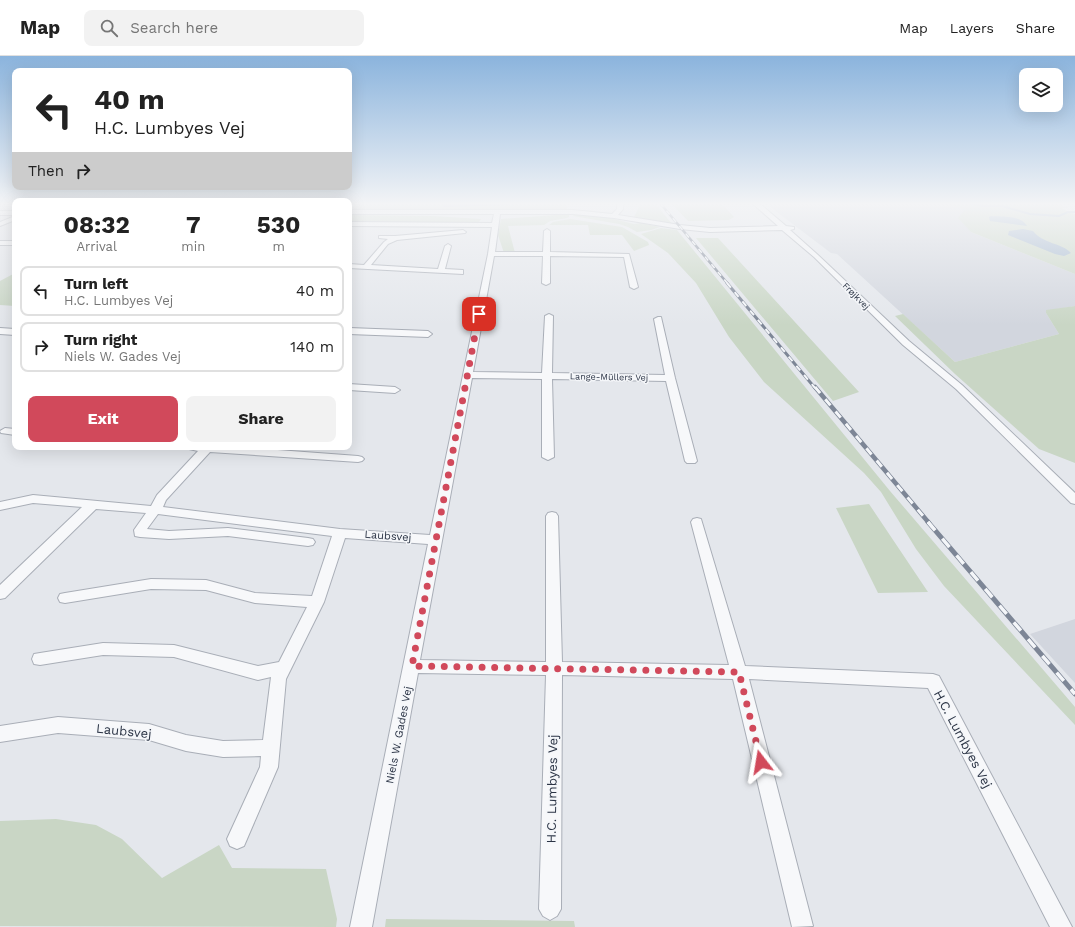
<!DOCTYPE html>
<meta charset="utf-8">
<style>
body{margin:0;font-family:"Work Sans",sans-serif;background:#f2f2f2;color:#222;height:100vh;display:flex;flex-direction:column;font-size:15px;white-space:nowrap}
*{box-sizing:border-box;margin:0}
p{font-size:13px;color:#767676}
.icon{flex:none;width:22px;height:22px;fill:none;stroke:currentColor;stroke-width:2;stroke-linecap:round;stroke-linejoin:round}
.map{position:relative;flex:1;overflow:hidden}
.details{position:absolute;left:12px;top:142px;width:340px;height:252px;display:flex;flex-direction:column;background:#fff;border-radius:8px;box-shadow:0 4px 16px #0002}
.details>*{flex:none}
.hud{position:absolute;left:12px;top:12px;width:340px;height:122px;border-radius:8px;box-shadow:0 4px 16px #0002;background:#fff;color:#222;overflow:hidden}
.controls{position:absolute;left:1019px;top:12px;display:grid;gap:8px}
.controls a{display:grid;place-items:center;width:44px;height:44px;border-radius:8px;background:#fff;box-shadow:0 4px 16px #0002;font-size:20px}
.pin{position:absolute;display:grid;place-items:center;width:34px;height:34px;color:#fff;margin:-17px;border-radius:8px;box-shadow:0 2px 6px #0006}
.me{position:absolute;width:44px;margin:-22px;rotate:346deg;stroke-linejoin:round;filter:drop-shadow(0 0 3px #0008)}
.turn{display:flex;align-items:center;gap:14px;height:84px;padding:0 16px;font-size:18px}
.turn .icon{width:52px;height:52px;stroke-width:2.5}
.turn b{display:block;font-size:28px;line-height:34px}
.then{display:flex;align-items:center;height:38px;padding:0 16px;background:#0003;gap:8px;font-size:15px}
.eta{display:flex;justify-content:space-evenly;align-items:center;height:68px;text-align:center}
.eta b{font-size:24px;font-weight:700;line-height:28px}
.primary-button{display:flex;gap:8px;margin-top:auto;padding:8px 16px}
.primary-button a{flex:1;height:46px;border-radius:8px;background:#d1495b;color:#fff;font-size:16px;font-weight:700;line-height:46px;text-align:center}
.primary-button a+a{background:#f2f2f2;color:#222}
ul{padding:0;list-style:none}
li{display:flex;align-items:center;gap:12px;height:50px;margin:0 8px 6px;padding:0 8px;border:2px solid #e0e0e0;border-radius:8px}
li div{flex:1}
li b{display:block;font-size:15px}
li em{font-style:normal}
header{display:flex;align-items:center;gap:24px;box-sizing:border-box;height:56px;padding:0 20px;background:#fff;border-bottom:1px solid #e0e0e0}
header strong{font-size:19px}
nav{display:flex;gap:22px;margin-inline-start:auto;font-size:14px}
.search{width:280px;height:36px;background:#f2f2f2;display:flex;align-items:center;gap:10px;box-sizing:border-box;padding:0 14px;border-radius:8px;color:#767676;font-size:15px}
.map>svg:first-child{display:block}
.built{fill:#d2d6de}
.green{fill:#c9d6c5}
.water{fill:#9fb4cc}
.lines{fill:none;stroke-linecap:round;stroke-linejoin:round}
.stream{stroke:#9fb4cc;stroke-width:2}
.minor-casing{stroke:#a9aeb7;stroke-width:2}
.minor{fill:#f7f8fa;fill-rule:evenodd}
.rail-far3-casing{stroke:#7d8696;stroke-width:2.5}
.rail-far2-casing{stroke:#7d8696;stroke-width:3}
.rail-far1-casing{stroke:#7d8696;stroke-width:4.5}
.rail-casing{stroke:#7d8696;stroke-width:5}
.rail-far3{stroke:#f4f6f9;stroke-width:1.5;stroke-dasharray:5;stroke-linecap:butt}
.rail-far2{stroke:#f4f6f9;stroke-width:2;stroke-dasharray:6;stroke-linecap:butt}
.rail-far1{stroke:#f4f6f9;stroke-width:3;stroke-dasharray:8;stroke-linecap:butt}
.rail{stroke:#f4f6f9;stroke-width:3.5;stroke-dasharray:11;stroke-linecap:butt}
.route{stroke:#d1495b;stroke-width:7;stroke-dasharray:0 12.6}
.labels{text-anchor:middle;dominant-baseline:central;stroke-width:3;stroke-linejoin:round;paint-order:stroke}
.far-street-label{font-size:9px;fill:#2b3445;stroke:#f4f6f9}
.street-label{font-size:11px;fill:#2b3445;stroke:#f4f6f9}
.near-street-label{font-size:13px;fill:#2b3445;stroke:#f4f6f9}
</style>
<header>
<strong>Map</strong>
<div class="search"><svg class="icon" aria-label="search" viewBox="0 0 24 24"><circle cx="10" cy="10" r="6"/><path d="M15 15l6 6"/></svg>Search here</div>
<nav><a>Map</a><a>Layers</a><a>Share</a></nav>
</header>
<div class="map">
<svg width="1075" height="871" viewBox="0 0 1075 871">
<rect width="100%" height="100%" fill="#e4e7ec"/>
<path class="built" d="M765 147H937L965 153 971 176 1075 218V250L1046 255V257L1059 278 955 306 837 198 831 197Z
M1075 563V627L1030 578Z"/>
<path class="green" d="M349 147H567V154L349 153Z
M641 147H655L672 168 634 161Z
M671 147H688L690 149 722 148 734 161 729 164 688 165Z
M937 147H1055L1068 152H1062L1068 156 1075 158V218L971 176 958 162 965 153Z
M569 158V161L567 162 550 165 544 169 508 170 515 197H504L498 179 501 163Z
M580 158 610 162 634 168 641 167 660 171 651 174 637 176 628 171 619 168 573 160 574 159Z
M349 159 434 160 481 163 479 166 472 167 349 165Z
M570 163 622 171 648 186 649 189 634 195 622 179H590L588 169H549L553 166Z
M661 172 677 174 890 435 1075 651V669L944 530 916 493 881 436 864 417 764 326 729 281 696 227 668 197 641 178Z
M696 182H718L859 336 833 345Z
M15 217V250L0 249V225Z
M1075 250V407L1039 393 955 318 895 260 903 258 955 306 1059 278 1046 257V254Z
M869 448 928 536 878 537 836 452Z
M56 763 96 769 122 783 162 822 219 789 232 812 326 813 337 863 336 871 0 870V765Z
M386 863 574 865 575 871H385Z"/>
<path class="water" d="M443 147H510V149L443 151Z
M991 160C1002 161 1021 159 1027 170L990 165 989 161Z
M1023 173 1033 175C1043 188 1062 187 1071 197L1064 200 1055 198 1008 179 1009 175Z"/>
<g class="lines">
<path class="stream" d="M970 147 983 150H1002L1030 158 1059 160 1068 156H1075"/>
<g class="minor-casing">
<path id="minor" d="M617 147H623V153L618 159 680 169 710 172 778 170 752 147H759L786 170 794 171V173L790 174 818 199 909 285 962 329 1075 437V448L1071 447 956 333 903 289 814 201 782 174 710 176 680 173 614 162 573 158H500L495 196H543L544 175 547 173 550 175V196L629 198 638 231 634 233 630 231 624 201 550 200V227L546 229 542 227 543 200H494L473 316 542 317 545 260 549 258 553 260 552 317 665 319 654 263 658 261H661L675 322 697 405 695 407H687L685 405 666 325 552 323 554 401 548 404 542 401V323L472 322 420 604 546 606V460L548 457 552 456 556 457 558 460 562 606 729 609 691 466 693 463 697 462 701 463 745 610 933 618 939 620 1072 871H1050L928 632 749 623 813 870 792 871 733 623 562 619 561 853 557 860 550 864 543 860 539 853 546 619 418 617 372 871H350L428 488 345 482 324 546 286 623 278 711 244 790 237 793 230 790 227 783 260 711 261 700 223 701 186 695 149 684 58 677 0 686V670L58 661 149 668 186 679 223 685 263 684 271 621 258 624 174 601 103 599 40 609 34 608 32 603 34 598 40 597 103 587 174 589 258 610 279 606 307 551 255 547 206 534 151 533 65 547 60 546 58 542 60 538 65 537 151 523 206 524 255 537 312 540 332 480 158 458 147 473 169 475 228 472 308 482 313 483 315 486 313 489 308 490 228 480 169 483 140 481 135 480 134 474 146 457 96 453 5 542 0 543V529L82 451 33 447 0 454V446L33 439 151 450 157 439 198 395 189 393 187 391H239L358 400 362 401 364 403 362 405 358 406 210 396 166 444 163 451 340 473 430 479 488 198 492 171 349 170V166L492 167 494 158H349V154H573L612 158 617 153Z
M0 155H15V159H0Z
M15 160V164L0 170V166Z
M463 174 466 176 465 177 397 184 388 188 371 209 438 213 445 190 448 188 451 190 445 213 463 214V218L349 212V208L364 209 384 186 388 183 379 182V180H395Z
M0 185H15V189H0Z
M0 272 15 273V279L0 278Z
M349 272 428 275 432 278 428 281 349 278Z
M349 328 395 331 400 334 395 337 349 334Z
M5 372 15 373V379L1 377 0 375Z"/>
</g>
<use href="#minor" class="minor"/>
<g class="rail-far3-casing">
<path id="rail-far3" d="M660 147 728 228"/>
</g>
<g class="rail-far2-casing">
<path id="rail-far2" d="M727 227 815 332"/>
</g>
<g class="rail-far1-casing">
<path id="rail-far1" d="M815 331 929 467"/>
</g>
<g class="rail-casing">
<path id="rail" d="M928 466 1075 638"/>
</g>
<use href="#rail-far3" class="rail-far3"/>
<use href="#rail-far2" class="rail-far2"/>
<use href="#rail-far1" class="rail-far1"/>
<use href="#rail" class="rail"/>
</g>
<linearGradient id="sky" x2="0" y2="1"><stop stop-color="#8bb4dd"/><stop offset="0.55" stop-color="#f3f4f6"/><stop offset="1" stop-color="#f3f4f6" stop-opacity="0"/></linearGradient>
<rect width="1075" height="269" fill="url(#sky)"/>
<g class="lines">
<path class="route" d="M479 258 412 610 739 616 761 706"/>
</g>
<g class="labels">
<g class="far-street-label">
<text transform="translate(856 240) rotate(45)">Frøjkvej</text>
<text transform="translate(609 321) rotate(1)">Lange-Müllers Vej</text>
</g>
<g class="street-label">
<text transform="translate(388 480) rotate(4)">Laubsvej</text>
<text transform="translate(399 679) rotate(-79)">Niels W. Gades Vej</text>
</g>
<g class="near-street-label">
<text transform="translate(124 675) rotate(6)">Laubsvej</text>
<text transform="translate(963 683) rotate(62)">H.C. Lumbyes Vej</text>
<text transform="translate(552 733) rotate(-89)">H.C. Lumbyes Vej</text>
</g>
</g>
</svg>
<div class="controls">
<a><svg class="icon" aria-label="layers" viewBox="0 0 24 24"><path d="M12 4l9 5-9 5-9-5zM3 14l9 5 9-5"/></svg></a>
</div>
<div class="pin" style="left:479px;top:258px;background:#d93025"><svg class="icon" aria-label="arrive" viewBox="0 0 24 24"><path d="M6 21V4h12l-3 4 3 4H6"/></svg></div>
<svg class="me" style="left:761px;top:706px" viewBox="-20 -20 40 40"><path d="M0-17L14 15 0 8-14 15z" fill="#d1495b" stroke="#fff" stroke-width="4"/></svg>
<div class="hud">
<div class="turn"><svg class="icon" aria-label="left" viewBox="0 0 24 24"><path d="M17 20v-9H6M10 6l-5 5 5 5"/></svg><div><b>40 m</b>H.C. Lumbyes Vej</div></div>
<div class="then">Then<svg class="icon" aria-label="right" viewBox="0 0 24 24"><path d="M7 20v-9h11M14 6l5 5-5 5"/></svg></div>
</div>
<section class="details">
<div class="eta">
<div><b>08:32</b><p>Arrival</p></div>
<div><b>7</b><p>min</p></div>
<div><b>530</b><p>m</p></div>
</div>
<ul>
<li><svg class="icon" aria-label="left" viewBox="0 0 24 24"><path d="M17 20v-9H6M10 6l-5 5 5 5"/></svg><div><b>Turn left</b><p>H.C. Lumbyes Vej</p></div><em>40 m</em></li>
<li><svg class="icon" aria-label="right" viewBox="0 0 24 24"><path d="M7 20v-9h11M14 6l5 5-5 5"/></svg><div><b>Turn right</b><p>Niels W. Gades Vej</p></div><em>140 m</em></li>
</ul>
<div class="primary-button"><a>Exit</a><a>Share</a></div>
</section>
</div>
